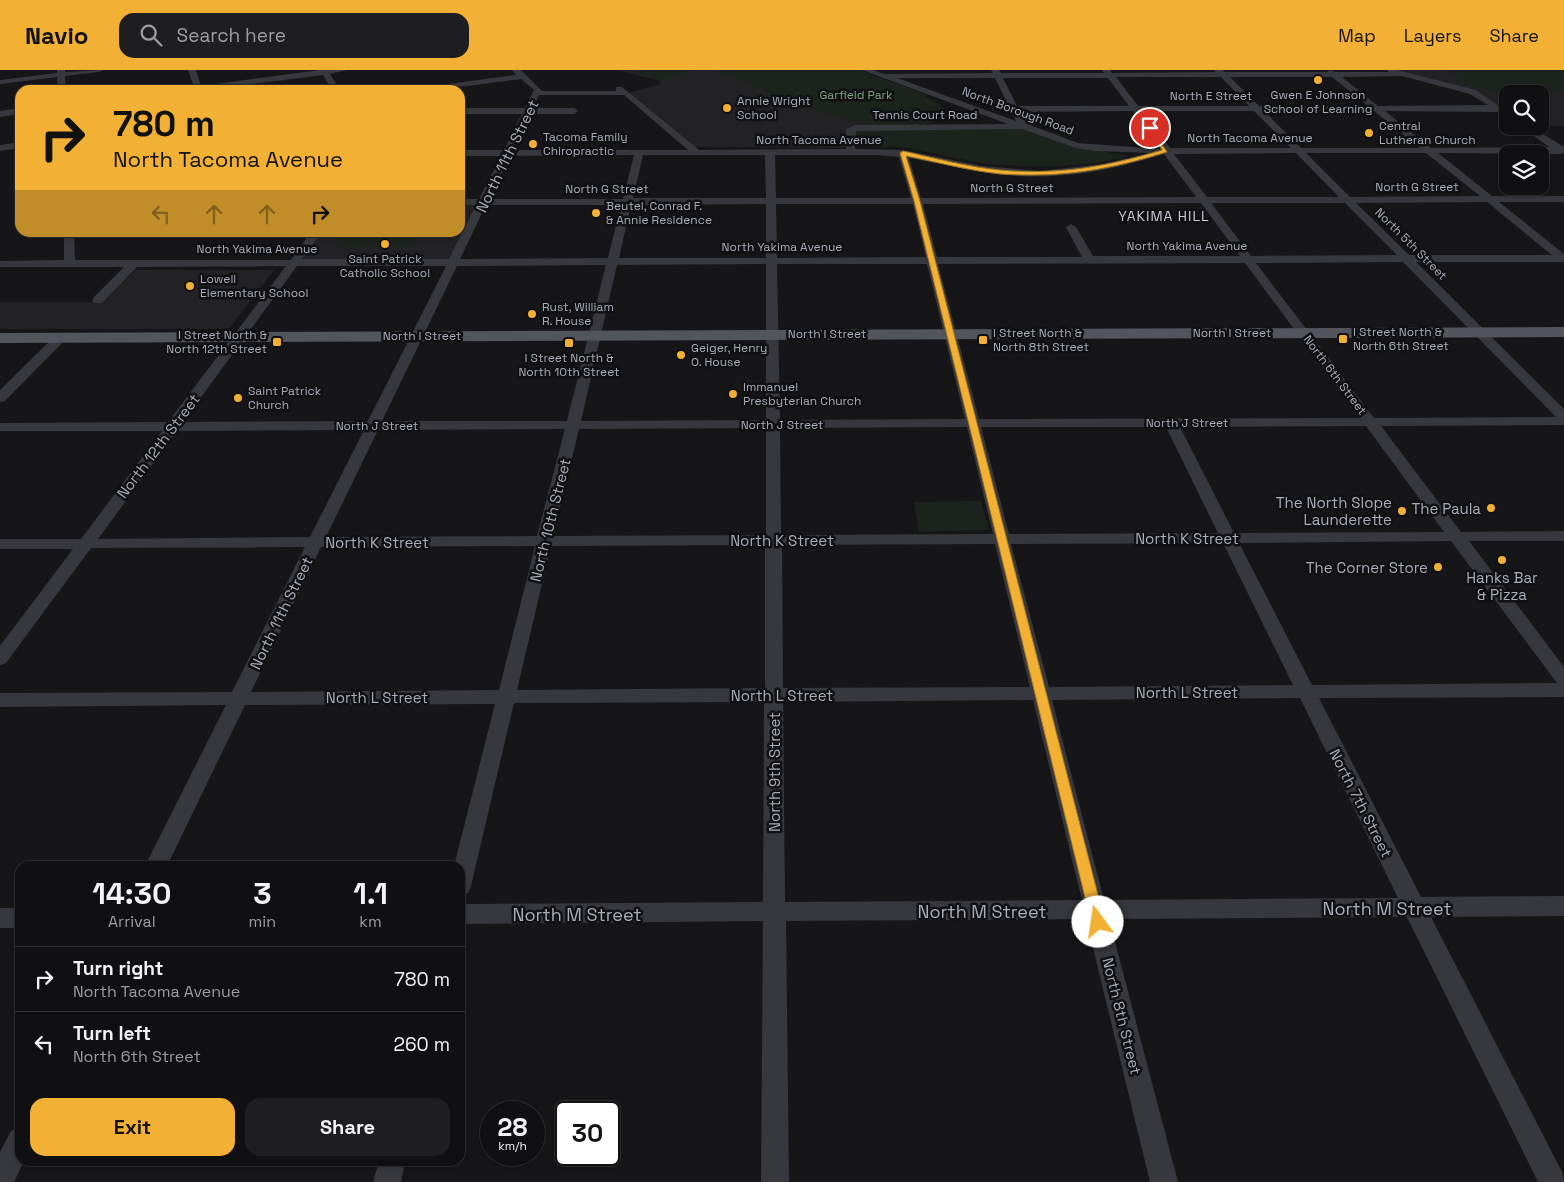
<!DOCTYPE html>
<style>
body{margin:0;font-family:"Space Grotesk",sans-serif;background:#1e1e20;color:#f1f3f6;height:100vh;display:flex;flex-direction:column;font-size:19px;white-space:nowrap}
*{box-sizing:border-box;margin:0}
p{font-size:16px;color:#9c9d9f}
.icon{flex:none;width:28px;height:28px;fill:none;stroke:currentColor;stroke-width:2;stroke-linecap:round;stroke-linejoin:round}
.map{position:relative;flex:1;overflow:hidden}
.side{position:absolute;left:15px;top:791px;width:450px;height:305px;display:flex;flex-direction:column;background:#101012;border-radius:15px;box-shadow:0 1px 4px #0004,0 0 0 1px #303032}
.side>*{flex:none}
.banner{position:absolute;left:15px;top:15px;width:450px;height:152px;border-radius:15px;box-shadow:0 1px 4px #0004,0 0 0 1px #303032;background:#f2b134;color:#111;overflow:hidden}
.buttons{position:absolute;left:1499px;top:15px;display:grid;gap:10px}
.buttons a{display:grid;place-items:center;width:50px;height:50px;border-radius:10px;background:#101012;box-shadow:0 1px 4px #0004,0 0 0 1px #303032;font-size:25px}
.speed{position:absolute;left:480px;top:1031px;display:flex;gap:10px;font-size:25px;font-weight:700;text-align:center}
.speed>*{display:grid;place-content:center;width:65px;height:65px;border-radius:50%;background:#101012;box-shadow:0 1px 4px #0004,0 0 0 1px #303032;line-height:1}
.speed small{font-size:12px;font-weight:400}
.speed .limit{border:2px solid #111;border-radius:8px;background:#fff;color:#111}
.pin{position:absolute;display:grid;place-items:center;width:42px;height:42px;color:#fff;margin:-21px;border:2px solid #fff;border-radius:50%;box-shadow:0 1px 5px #0007}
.me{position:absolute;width:55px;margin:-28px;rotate:346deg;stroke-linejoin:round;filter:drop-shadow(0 0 4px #0008)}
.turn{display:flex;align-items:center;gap:18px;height:105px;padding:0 15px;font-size:22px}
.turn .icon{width:65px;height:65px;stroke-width:2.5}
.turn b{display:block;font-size:35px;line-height:42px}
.lanes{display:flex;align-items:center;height:48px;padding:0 15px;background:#0003;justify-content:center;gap:25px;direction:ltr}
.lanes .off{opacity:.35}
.eta{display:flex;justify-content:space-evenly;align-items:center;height:85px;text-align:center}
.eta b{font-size:30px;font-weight:600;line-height:35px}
.primary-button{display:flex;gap:10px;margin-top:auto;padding:10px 15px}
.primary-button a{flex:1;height:58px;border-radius:15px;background:#f2b134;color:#111;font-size:20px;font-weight:600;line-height:58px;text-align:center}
.primary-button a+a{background:#1e1e20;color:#f1f3f6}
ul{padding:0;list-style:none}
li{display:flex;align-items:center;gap:15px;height:65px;padding:0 15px;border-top:1px solid #303032}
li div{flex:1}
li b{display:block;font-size:19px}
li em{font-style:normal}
header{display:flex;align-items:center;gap:30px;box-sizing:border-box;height:70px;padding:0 25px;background:#f2b134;color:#111}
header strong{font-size:24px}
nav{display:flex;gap:28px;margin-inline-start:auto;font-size:18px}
.search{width:350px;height:45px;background:#1e1e20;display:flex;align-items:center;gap:12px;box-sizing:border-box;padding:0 18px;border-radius:15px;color:#9c9d9f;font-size:19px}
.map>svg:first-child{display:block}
.built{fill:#222225}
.green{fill:#1c231d}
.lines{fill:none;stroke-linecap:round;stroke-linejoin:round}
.minor{fill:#37383d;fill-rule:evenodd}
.major{fill:#53555c;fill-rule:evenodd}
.route{fill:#f2b134;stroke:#9d7322}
.poi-dot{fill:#f2b134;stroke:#111113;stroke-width:2}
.labels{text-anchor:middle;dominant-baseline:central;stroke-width:5;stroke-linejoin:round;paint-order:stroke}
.far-park-label{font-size:12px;fill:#7fa381;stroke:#111113}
.far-poi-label{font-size:12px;fill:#a8adb8;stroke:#111113;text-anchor:start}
.far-street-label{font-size:12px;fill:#a8adb8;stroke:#111113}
.far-neighbourhood-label{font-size:14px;letter-spacing:1px;fill:#c9ccd4;stroke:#111113}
.street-label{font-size:15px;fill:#a8adb8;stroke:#111113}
.poi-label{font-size:15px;fill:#a8adb8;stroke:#111113;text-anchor:end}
.near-street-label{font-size:18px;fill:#a8adb8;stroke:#111113}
</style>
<header>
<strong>Navio</strong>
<div class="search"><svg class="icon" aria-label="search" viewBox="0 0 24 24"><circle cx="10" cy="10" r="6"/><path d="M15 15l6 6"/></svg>Search here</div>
<nav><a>Map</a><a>Layers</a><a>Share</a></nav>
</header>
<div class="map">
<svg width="1564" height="1112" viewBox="0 0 1564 1112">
<rect width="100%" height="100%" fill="#161618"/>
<path class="built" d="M618 0H716L803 36 847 49 882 55V57H850L851 78 690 77 626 23 658 15 660 11Z
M1388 0H1564V56H1540V24H1508L1507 45 1458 17Z
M460 132H484L454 192 294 193 317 163 460 162Z
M135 200H274L229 259H0V232H103Z"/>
<path class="green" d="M630 0H694L660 10Z
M716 0H859L928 25 925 27 942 36 945 41C941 51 929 54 920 55 848 62 780 26 716 0Z
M1446 0H1561L1562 2 1564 0V20L1552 23 1515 20 1507 25 1471 15Z
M853 59H1022L1077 77 1129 86 1096 93 1057 96H1024L986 94 902 77 856 76Z
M395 166H418L412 177H388Z
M344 167H390L384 177H336Z
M981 431 989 460 919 462 914 432Z"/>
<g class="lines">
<path class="minor" d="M57 0H65V2L103 0 99 2 65 6 66 20H58L57 7 0 14V10L57 3Z
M188 0H196L201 16 320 0H347L330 4 340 20H332L323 5 205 20H182L194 17Z
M512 0H521L542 21H616V17H622L699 80 846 79V59L856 55 1008 54 862 0H873L884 4 993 3 991 0H999L1001 3H1104L1102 0H1110L1112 3 1216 2 1214 0H1222L1225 2H1327L1330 0 1336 2H1388V0H1396L1476 20 1503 39 1499 42 1385 41 1431 78 1549 77 1520 56H1530L1564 77V83L1561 84 1438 83 1492 126H1564V132H1499L1564 184V192H1416L1564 339V355L1381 356 1461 462 1564 461V471H1469L1564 597V627L1319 628 1421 827 1564 826V846L1431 847 1562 1102 1564 1112H1538L1407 847 1109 849 1178 1112H1150L1086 849 786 851 789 1112H761L763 851 460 854V834L763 832 764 632 514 633 471 816 468 823 460 825V796H454L495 634 245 635 167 796H145L226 635 0 637V623L232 622 305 477 91 478 6 593 0 595V576L73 479H0V469H81L162 361H0V353L168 352 286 196 137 197 102 233H94L92 230 94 227 124 197H0V191L64 190V162H74L75 190H291L311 162H322L302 189H449L476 135H460V129H479L501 86H460V80H504L522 44H460V38H525L534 20 521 9 435 20H413L417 18 516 5ZM1402 6 1470 24 1488 35 1378 36 1342 7ZM1116 7H1221L1249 36H1138ZM1230 7H1332L1368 36H1259ZM897 8H995L1016 51ZM1003 8H1108L1129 36H1017ZM539 25H624L688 80H513L531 44H574L578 41 574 38H533ZM1133 41 1161 79 1078 73 1027 54 1020 42ZM1141 41H1254L1291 78H1170ZM1264 41H1374L1420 78H1301ZM1022 59 1076 78 1095 81 1150 83 1103 94 1040 101 982 96 903 80 855 79 856 61ZM1296 83 1339 127H1207L1174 84ZM1306 83H1426L1480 126 1350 127ZM1164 84 1196 127 921 128 909 88C945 94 981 104 1018 106 1068 109 1117 99 1164 84ZM634 85 623 129H489L510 86ZM643 85H765L766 128H633ZM775 85H877L899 87 911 128H776ZM1487 132 1552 185H1409L1356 133ZM1201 133 1240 186H1093L1076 157 1071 154 1066 157 1082 187H937L923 134ZM1211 133H1345L1397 185 1251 186ZM766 134V188H619L631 135ZM776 134H913L926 187 777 188ZM486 135H621L608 188 460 189ZM1403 192 1556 347 1374 348 1256 193ZM1245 193 1360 348 979 349 938 194ZM766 194V350L581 351 617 195ZM777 194H927L965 349 780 350ZM606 195 567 351H382L457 196ZM297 196H446L368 351 183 352ZM1366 356 1444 462 1234 463 1180 357ZM967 357 993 464 781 465 780 358ZM981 357H1166L1218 463 1009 464ZM766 358V465L553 466 579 359ZM565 359 537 466 326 467 378 360ZM364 360 310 467 98 469 177 361ZM1451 471 1557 613 1312 615 1239 473ZM1223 473 1293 615 1049 617 1011 474ZM995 474 1030 617 783 618 782 475ZM765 475V618L517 620 551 476ZM535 476 499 620 251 622 321 477ZM1300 628 1398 828 1104 830 1052 630ZM1033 630 1082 830 785 832 783 632Z
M20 38V44L0 47V41Z
M20 72V78L0 81V75Z
M60 264 64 265 66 268 64 271 5 331 0 332V320L56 265Z
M0 838H20V858H0Z
M20 1057V1091H24L14 1112H0V1082L11 1061Z
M379 1091H405L401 1112H373Z"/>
<path class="major" d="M1564 257V267L0 273V263Z"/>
</g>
<path class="route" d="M1150 56 1167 82C1108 100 1063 108 1001 104 970 101 937 92 906 86L920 131 1105 852 1103 856 1098 858 1093 856 1091 852 914 131 900 83 903 81C935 88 968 97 1000 100 1058 105 1106 97 1162 80L1147 58Z"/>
<g class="poi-dot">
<circle cx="1318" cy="10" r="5"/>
<circle cx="727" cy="38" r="5"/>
<circle cx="1369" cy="63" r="5"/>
<circle cx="533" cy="74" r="5"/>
<circle cx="596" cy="143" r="5"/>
<circle cx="385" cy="174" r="5"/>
<circle cx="190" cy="216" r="5"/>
<circle cx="532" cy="244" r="5"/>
<rect x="1338" y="264" width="10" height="10" rx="2.5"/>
<rect x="978" y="265" width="10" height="10" rx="2.5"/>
<rect x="272" y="267" width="10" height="10" rx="2.5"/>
<rect x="564" y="268" width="10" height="10" rx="2.5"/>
<circle cx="681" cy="285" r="5"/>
<circle cx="733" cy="324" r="5"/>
<circle cx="238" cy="328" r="5"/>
<circle cx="1491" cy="438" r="5"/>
<circle cx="1402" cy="441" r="5"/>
<circle cx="1502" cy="490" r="5"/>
<circle cx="1438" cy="497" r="5"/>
</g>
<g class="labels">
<g class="far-park-label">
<text x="856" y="25">Garfield Park</text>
</g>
<g class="far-poi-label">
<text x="1318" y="25" text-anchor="middle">Gwen E Johnson<tspan x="1318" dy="14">School of Learning</tspan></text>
<text x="737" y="31">Annie Wright<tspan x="737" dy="14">School</tspan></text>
<text x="1379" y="56">Central<tspan x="1379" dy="14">Lutheran Church</tspan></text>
<text x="543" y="67">Tacoma Family<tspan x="543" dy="14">Chiropractic</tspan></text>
<text x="606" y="136">Beutel, Conrad F.<tspan x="606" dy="14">&amp; Annie Residence</tspan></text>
<text x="385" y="189" text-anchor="middle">Saint Patrick<tspan x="385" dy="14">Catholic School</tspan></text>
<text x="200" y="209">Lowell<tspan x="200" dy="14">Elementary School</tspan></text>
<text x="542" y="237">Rust, William<tspan x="542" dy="14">R. House</tspan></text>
<text x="1353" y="262">I Street North &amp;<tspan x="1353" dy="14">North 6th Street</tspan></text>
<text x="993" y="263">I Street North &amp;<tspan x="993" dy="14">North 8th Street</tspan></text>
<text x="267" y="265" text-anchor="end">I Street North &amp;<tspan x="267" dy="14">North 12th Street</tspan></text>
<text x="691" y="278">Geiger, Henry<tspan x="691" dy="14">O. House</tspan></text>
<text x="569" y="288" text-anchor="middle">I Street North &amp;<tspan x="569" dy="14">North 10th Street</tspan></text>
<text x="743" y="317">Immanuel<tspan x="743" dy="14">Presbyterian Church</tspan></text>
<text x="248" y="321">Saint Patrick<tspan x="248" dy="14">Church</tspan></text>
</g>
<g class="far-street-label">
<text x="1211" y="26">North E Street</text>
<text transform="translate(1018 41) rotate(20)">North Borough Road</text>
<text x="925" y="45">Tennis Court Road</text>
<text x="1250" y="68">North Tacoma Avenue</text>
<text x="819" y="70">North Tacoma Avenue</text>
<text x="1417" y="117">North G Street</text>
<text x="1012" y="118">North G Street</text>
<text x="607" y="119">North G Street</text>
<text transform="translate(1411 174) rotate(45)">North 5th Street</text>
<text x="1187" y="176">North Yakima Avenue</text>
<text x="782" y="177">North Yakima Avenue</text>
<text x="257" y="179">North Yakima Avenue</text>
<text x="1232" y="263">North I Street</text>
<text x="827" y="264">North I Street</text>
<text x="422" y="266">North I Street</text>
<text transform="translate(1335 305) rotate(53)">North 6th Street</text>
<text x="1187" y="353">North J Street</text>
<text x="782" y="355">North J Street</text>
<text x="377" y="356">North J Street</text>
</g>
<g class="far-neighbourhood-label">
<text x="1164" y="146">YAKIMA HILL</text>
</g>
<g class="street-label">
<text transform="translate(507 86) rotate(-64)">North 11th Street</text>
<text transform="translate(158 376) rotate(-53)">North 12th Street</text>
<text transform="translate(550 450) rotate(-76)">North 10th Street</text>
<text x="1187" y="468">North K Street</text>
<text x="782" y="470">North K Street</text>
<text x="377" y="472">North K Street</text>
<text transform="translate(281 543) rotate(-64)">North 11th Street</text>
<text x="1187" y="622">North L Street</text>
<text x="782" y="625">North L Street</text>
<text x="377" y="627">North L Street</text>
<text transform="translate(774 702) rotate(-90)">North 9th Street</text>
<text transform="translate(1361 733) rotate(63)">North 7th Street</text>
<text transform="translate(1122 946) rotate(76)">North 8th Street</text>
</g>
<g class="poi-label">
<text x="1392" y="432">The North Slope<tspan x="1392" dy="17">Launderette</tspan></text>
<text x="1481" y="438">The Paula</text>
<text x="1428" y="497">The Corner Store</text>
<text x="1502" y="507" text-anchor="middle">Hanks Bar<tspan x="1502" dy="17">&amp; Pizza</tspan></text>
</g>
<g class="near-street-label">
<text x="1387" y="838">North M Street</text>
<text x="982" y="841">North M Street</text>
<text x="577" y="844">North M Street</text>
</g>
</g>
</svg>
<div class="buttons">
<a><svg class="icon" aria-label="search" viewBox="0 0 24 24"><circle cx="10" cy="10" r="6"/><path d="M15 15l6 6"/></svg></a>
<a><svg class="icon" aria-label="layers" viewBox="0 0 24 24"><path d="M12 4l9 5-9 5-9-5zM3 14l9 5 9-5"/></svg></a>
</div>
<div class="speed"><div>28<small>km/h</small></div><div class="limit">30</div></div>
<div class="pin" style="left:1150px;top:58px;background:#d93025"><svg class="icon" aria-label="arrive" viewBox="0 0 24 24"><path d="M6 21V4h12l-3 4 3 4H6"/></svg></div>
<svg class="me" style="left:1098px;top:852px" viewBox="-20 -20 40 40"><circle r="19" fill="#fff"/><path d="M0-13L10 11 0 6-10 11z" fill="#f2b134"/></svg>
<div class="banner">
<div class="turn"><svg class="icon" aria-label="right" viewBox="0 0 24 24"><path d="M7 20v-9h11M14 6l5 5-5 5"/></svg><div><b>780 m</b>North Tacoma Avenue</div></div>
<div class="lanes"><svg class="icon off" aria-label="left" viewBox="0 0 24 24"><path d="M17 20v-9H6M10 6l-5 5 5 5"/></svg><svg class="icon off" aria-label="ahead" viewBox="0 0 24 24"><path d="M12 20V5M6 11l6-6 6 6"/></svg><svg class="icon off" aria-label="ahead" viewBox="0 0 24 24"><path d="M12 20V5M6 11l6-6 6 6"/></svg><svg class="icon" aria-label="right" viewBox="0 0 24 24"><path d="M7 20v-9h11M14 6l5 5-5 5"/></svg></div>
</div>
<section class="side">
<div class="eta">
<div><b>14:30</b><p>Arrival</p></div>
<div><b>3</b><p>min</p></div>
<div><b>1.1</b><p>km</p></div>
</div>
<ul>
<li><svg class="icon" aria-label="right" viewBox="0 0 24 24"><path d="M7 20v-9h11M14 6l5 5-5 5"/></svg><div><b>Turn right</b><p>North Tacoma Avenue</p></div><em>780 m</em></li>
<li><svg class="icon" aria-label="left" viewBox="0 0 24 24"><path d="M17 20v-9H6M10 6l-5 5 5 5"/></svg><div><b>Turn left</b><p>North 6th Street</p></div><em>260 m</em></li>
</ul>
<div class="primary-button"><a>Exit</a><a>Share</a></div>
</section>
</div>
